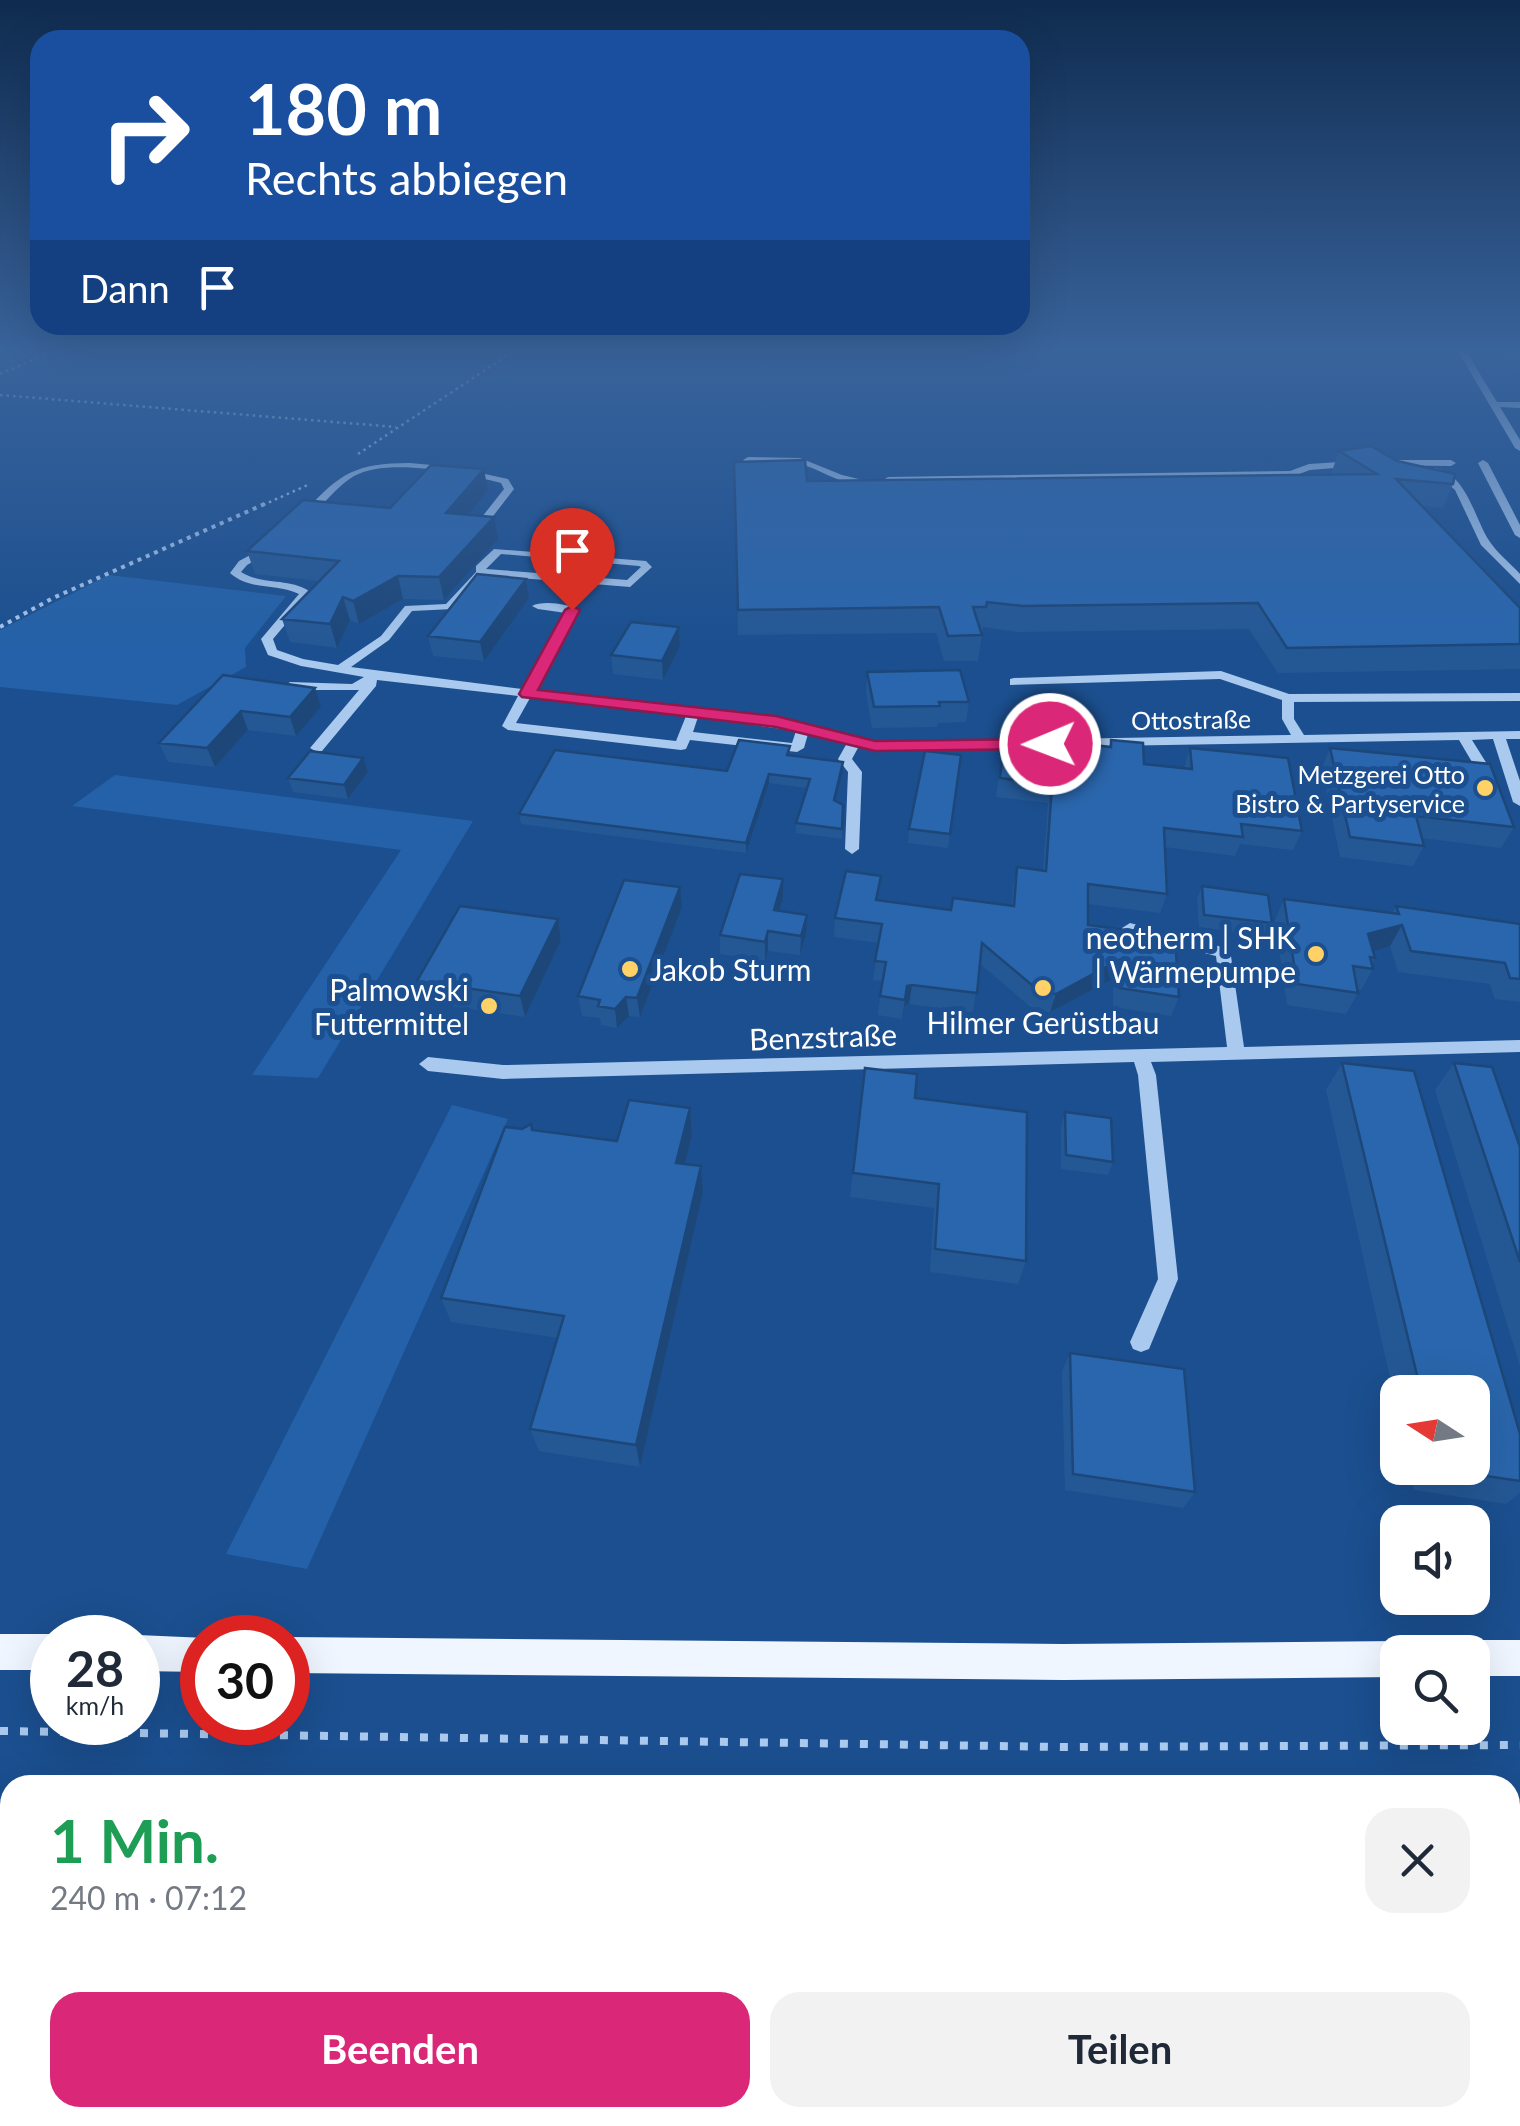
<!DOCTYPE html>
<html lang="de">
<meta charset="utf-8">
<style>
body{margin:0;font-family:Lato,sans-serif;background:#f2f2f3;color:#1f2937;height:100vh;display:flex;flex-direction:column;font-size:38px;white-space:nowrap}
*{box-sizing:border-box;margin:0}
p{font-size:32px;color:#747a83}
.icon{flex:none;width:55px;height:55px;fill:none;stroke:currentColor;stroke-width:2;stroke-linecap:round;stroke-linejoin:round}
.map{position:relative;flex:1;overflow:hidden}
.sheet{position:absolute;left:0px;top:1775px;width:1520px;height:352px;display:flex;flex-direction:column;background:#fff;border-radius:30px 30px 0 0;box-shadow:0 10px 40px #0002}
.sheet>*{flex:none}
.banner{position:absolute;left:30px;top:30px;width:1000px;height:305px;border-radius:30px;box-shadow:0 10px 40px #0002;background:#1a4fa0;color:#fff;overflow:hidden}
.needle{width:65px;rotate:282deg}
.controls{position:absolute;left:1380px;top:1375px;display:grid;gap:20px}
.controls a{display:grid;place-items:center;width:110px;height:110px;border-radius:20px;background:#fff;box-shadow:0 10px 40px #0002;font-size:50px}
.speed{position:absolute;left:30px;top:1615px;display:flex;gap:20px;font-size:50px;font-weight:700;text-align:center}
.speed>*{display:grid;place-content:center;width:130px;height:130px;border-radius:50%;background:#fff;box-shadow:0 10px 40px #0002;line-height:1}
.speed small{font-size:25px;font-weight:400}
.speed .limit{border:15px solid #d22;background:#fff;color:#111}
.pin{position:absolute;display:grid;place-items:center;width:85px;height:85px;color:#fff;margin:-102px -42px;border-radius:50% 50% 50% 0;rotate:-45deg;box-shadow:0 0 10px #0007}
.pin .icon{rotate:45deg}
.me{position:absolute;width:110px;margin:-55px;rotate:269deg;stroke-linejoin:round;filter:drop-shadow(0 0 8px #0008)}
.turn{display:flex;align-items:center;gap:35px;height:210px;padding:0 50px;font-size:45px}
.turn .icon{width:130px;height:130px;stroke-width:2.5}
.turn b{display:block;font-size:70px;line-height:85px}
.then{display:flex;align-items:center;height:95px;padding:0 50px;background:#0003;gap:20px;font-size:38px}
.round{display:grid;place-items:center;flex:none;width:105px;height:105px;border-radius:30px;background:#f2f2f3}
.headline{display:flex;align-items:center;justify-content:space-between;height:170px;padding:0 50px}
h1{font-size:60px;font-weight:700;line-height:75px;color:#1e9e55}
.action{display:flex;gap:20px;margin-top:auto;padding:20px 50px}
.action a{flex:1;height:115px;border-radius:30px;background:#db2777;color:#fff;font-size:40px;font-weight:700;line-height:115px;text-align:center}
.action a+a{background:#f2f2f3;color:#1f2937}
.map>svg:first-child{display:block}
.green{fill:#2461a8}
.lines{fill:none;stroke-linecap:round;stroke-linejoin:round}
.path-far2{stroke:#a9c9ee;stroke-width:2.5;stroke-dasharray:2.5 4;stroke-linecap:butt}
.path-far1{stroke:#a9c9ee;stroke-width:4;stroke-dasharray:4 5;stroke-linecap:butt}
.path{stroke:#a9c9ee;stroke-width:8;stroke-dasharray:8 12;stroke-linecap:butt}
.minor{fill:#a9c9ee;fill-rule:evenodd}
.major{fill:#f0f6ff;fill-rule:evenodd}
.wall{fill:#245895}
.shaded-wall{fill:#1d4779}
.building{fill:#2a66ad;stroke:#1d4779;stroke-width:2.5}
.route{fill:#db2777;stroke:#8e194d;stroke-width:2.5}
.poi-dot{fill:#ffd166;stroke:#1b4f8f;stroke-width:4}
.labels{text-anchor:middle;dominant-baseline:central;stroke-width:10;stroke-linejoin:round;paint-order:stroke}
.far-street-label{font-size:25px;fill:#fff;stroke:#1b4f8f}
.far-poi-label{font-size:25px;fill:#fff;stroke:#1b4f8f;text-anchor:end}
.poi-label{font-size:30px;fill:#fff;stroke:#1b4f8f;text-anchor:end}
.street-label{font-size:30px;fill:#fff;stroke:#1b4f8f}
</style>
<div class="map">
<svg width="1520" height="2126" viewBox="0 0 1520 2126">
<rect width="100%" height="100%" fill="#1b4f8f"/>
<path class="green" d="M109 575 286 596 245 648 246 667 177 705 0 687V630Z
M115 775 473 821 318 1078 252 1075 401 850 72 806Z
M452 1105 508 1119 307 1569 226 1554Z"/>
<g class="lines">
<path class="path-far2" d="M0 374 54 351
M0 395 396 427
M358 454 514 351
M263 505 310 484"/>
<path class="path-far1" d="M0 627 53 598 269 502"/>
<path class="path" d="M0 1731 1063 1747 1520 1745"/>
<path class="minor" d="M1458 351H1466L1497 402H1520V408L1500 407 1520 440V451L1515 448Z
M748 457 800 458 842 475 867 481C847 488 830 475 812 468 790 459 767 463 745 462L743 460Z
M1381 460H1451L1456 463 1451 466 1378 465 1376 463Z
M1483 460 1488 463 1520 525V538L1515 535 1478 463Z
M1355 461 1360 464 1358 466 1310 470 1291 477 888 483 883 480 888 477 1290 471 1309 464Z
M410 463 453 467 508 479 514 489 480 533 476 534 471 531 504 489 501 483C465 473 388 457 354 476 336 487 323 505 309 519L300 517C338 475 352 463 410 463Z
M1433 468C1465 471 1474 516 1488 539 1496 552 1510 563 1520 574V584L1481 545 1455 490 1433 472Z
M271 544 276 547 275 549 247 565 241 572C263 586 291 577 312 593L273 639 277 650 303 659 338 665 381 636 405 606 446 604 476 572V566L494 549 646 561 652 567 630 587 485 575 453 609 412 611 389 640 351 667 522 689 566 613 538 609 532 606C543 600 569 604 579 610L534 691 776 718 875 742 1291 735 1282 719V700L1220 679 1010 685V679L1014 678 1221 671 1289 694 1520 693V701L1294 702V719L1304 735 1520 731V739H1506L1520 781V806L1513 802 1493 739 1472 740 1487 764 1480 768 1458 771V765L1472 762 1459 740 875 750 859 746 852 759 862 772 859 849 852 854 845 849 848 772 838 759 847 743 808 734 804 748 797 752 690 740 686 749 681 750 508 730 502 726 518 696 377 680 376 686 322 751 317 752 310 748 359 690H290L284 686 290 682 352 684 364 677 301 666 268 655 261 639 299 594C276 583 250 591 230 573L239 561ZM501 554 639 566 641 567 627 580 486 569ZM530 698 686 716 676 741 516 723ZM698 717 796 731 792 743 693 732Z
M1130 923 1230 949 1244 1047 1520 1040V1052L1151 1062 1156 1075 1178 1279 1149 1349 1141 1352 1133 1349 1130 1342 1158 1279 1138 1075 1134 1062 503 1079 428 1071 419 1064 428 1057 503 1065 1227 1047 1216 956 1124 932 1122 928Z
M486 2118H518V2126H486Z
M980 2118H1012L1013 2126H981Z
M1450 2118H1482L1485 2126H1453Z"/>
<path class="major" d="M0 1634H52L61 1638H52V1670H0Z
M138 1635 206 1638H202V1672L138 1671V1638H131Z
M288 1637 1063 1644 1398 1641 1411 1646 1414 1652H1398V1677L1063 1680 288 1673Z
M1472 1640H1520V1676H1472V1652H1456L1459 1645Z"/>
</g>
<path class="wall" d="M1493 351H1520V372Z
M1339 451 1397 461 1453 484 1443 508 1421 506 1520 608V669L1278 673 1249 629 1017 632 983 627 978 661H944L936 633 738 635 734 462 807 481 1332 474H1331Z
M488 491 468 515 498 539 444 600 403 599 359 624 350 620 337 648 290 642 282 619 319 581 255 574 247 551 390 508Z
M526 579 529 598 484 661 433 656 428 636Z
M679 627 680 646 663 680 613 674 611 655Z
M867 672 969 702 966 722 938 723 937 727 872 728 866 692Z
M223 675 315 688 321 707 296 736 248 730 215 767 168 762 159 743Z
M1111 740 1144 764 1184 768 1190 748 1302 831 1293 850 1240 844 1235 856 1165 847 1167 894 1160 913 1088 904V925L1179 997 1171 1016 1113 1007V979L1050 1012 1034 1010 980 964 973 1012 909 1004 905 1005 902 1019 878 1015 882 981 873 980 879 943 834 937 835 918 878 901 951 910 1012 905 1013 887 1017 867 1043 870 1048 803 996 797 1004 743 1055 749 1057 741 1109 747Z
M1330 748 1514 827 1501 848 1422 838 1424 846 1413 866 1340 857 1322 768Z
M961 755 948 848 908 843 909 829Z
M790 756 843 762V771L835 801 843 805 842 839 796 833V823L807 788 769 783 746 853 521 824 519 814 727 771Z
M363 758 368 772 348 799 293 792 288 778Z
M783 879V898L779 911 806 934 800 955 768 951 765 961 720 954V935Z
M1202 886 1272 923 1266 936 1199 927 1197 899Z
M1284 899 1392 913 1396 906 1520 924V1002L1495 999 1490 984 1398 972 1390 946 1373 951 1375 958 1372 964 1373 969 1361 990 1357 989 1358 993 1346 1014 1287 1005 1275 920Z
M682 907 640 1017 629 1016 617 1028 601 1025 600 1018 582 1016 578 996Z
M558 919 561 940 525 1017 424 1002 417 981Z
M1342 1063 1520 1434V1493L1506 1504 1414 1490 1410 1468H1472V1392H1398V1414L1326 1090Z
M1454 1063 1520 1147V1366L1435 1090Z
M865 1068 915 1098 1026 1261 1018 1284 930 1272 934 1208 850 1197Z
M690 1108 692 1135 685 1164 701 1166 703 1192 640 1467 539 1451 530 1429 558 1338 451 1322 441 1298 533 1130 617 1141Z
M1065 1112 1113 1162 1108 1175 1061 1169V1126Z
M1070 1353 1195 1492 1183 1508 1065 1490 1062 1371Z"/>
<path class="shaded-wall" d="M484 469 488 491 451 535 446 513Z
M494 517 498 539 444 600 439 577Z
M398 576 403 599 359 624 353 601Z
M526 579 529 598 484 661 480 642Z
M343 597 350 620 337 648 330 624Z
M679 627 680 646 663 680 662 661Z
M315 688 321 707 296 736 290 717Z
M241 711 248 730 215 767 207 748Z
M363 758 368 772 348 799 344 785Z
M843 762V771L833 810 834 800Z
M769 774V783L746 853V843Z
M783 879V898L774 929V910Z
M680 887 682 907 640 1017 637 998Z
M807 915 806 934 800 955 801 936Z
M558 919 561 940 525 1017 520 996Z
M1402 925 1390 946 1357 956 1368 934Z
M768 931V951L765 961V942Z
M1119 960 1113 979 1050 1012 1056 994Z
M912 985 909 1004 905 1005 902 1019 907 986Z
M626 997 629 1016 617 1028 615 1009Z
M690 1108 692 1135 679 1189 676 1163Z
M701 1166 703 1192 640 1467 636 1445Z"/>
<path class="building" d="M1371 446 1397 461 1455 474 1453 484 1396 479 1520 608V644L1287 648 1258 603 1022 606 987 602 986 607H973L982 635 948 636 939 607 738 610 734 462 805 460 807 481 1377 474 1339 451Z
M431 465 484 469 446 513 494 517 439 577 398 576 353 601 343 597 330 624 282 619 339 561 247 551 303 500 390 508Z
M477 574 526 579 480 642 428 636Z
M631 622 679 627 662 661 611 655Z
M960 670 969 702H939L940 706 874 707 867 672Z
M223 675 315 688 290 717 241 711 207 748 159 743Z
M739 740 790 746 787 755 843 762 834 800 843 805 842 829 796 823 810 779 769 774 746 843 519 814 555 750 727 771Z
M1111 740 1143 743 1144 764 1192 769 1190 748 1288 758 1302 831 1241 824 1243 837 1164 828 1167 894 1088 884V925L1175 937 1179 997 1119 988V960L1056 994 1039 991 982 943 977 993 912 985 907 986 905 1000 880 996 886 962 875 961 882 924 835 918 846 871 881 876 876 900 951 910 953 898 1014 906 1017 867 1046 871 1052 785 1000 778 1004 743 1057 749V741L1111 747Z
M1330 748 1490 764 1514 827 1416 816 1424 846 1350 837Z
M310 751 363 758 344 785 288 778Z
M925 751 961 755 950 834 909 829Z
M740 874 783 879 774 910 807 915 801 936 768 931 765 942 720 935Z
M624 880 680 887 637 998 626 997 615 1009 598 1006 600 1000 578 996Z
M1202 886 1268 895 1272 923 1204 915Z
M1284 899 1399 914 1396 906 1520 924V979L1510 978 1505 963 1411 951 1402 925 1368 934 1375 958 1370 957 1373 969 1353 966 1358 993 1297 984Z
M460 906 558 919 520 996 417 981Z
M1342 1063 1414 1071 1520 1434V1481L1439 1469V1468H1472V1392H1421Z
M1454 1063 1492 1067 1520 1147V1262Z
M865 1068 917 1074 915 1098 1027 1112 1026 1261 935 1249 939 1184 853 1173Z
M629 1100 690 1108 676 1163 701 1166 636 1445 530 1429 564 1316 441 1298 505 1127 522 1129 531 1124 532 1130 617 1141Z
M1065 1112 1111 1118 1113 1162 1066 1155Z
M1070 1353 1184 1369 1195 1492 1073 1474Z
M1510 1935H1518L1520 1939V2032H1510Z
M597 2118H737L596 2124Z"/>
<linearGradient id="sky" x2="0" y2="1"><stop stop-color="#0f2b4f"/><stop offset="0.54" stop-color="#39639b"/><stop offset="1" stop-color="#39639b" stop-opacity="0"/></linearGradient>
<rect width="1520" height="648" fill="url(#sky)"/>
<path class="route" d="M572 606 580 610 538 690 776 716 875 741 1050 739 1059 744 1050 749 875 751 776 727 522 697 519 694 565 610Z"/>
<g class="poi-dot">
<circle cx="1485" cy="788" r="10"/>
<circle cx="1316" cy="954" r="10"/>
<circle cx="630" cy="969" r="10"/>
<circle cx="1043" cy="988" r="10"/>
<circle cx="489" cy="1006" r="10"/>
</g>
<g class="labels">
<g class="far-street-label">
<text transform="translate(1191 719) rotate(-1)">Ottostraße</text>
</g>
<g class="far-poi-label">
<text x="1465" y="774">Metzgerei Otto<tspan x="1465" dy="29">Bistro &amp; Partyservice</tspan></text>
</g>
<g class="poi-label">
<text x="1296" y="937">neotherm | SHK<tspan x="1296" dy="34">| Wärmepumpe</tspan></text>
<text x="650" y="969" text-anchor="start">Jakob Sturm</text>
<text x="469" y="989">Palmowski<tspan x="469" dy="34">Futtermittel</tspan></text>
<text x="1043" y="1022" text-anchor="middle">Hilmer Gerüstbau</text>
</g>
<g class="street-label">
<text transform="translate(823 1036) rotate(-2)">Benzstraße</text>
</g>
</g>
</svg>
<div class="controls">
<a><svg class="needle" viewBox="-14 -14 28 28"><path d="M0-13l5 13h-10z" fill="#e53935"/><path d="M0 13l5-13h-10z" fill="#747a83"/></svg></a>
<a><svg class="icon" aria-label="sound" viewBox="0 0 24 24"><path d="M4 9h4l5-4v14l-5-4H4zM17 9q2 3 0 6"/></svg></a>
<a><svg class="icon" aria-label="search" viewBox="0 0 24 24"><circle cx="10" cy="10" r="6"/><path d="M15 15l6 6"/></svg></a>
</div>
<div class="speed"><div>28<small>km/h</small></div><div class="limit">30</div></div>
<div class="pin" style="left:572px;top:610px;background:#d93025"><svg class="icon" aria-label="arrive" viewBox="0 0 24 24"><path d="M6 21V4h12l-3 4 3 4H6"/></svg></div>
<svg class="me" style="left:1050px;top:744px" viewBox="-20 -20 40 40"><circle r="17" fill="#db2777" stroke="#fff" stroke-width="3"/><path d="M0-11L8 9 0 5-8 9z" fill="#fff"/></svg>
<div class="banner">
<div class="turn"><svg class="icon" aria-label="right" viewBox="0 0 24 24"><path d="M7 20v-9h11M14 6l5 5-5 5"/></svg><div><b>180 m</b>Rechts abbiegen</div></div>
<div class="then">Dann<svg class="icon" aria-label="arrive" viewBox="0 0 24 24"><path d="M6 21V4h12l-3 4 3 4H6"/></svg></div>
</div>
<section class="sheet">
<div class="headline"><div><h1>1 Min.</h1><p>240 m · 07:12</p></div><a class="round"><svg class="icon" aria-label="close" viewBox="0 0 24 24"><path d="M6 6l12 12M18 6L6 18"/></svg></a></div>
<div class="action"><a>Beenden</a><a>Teilen</a></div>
</section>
</div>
